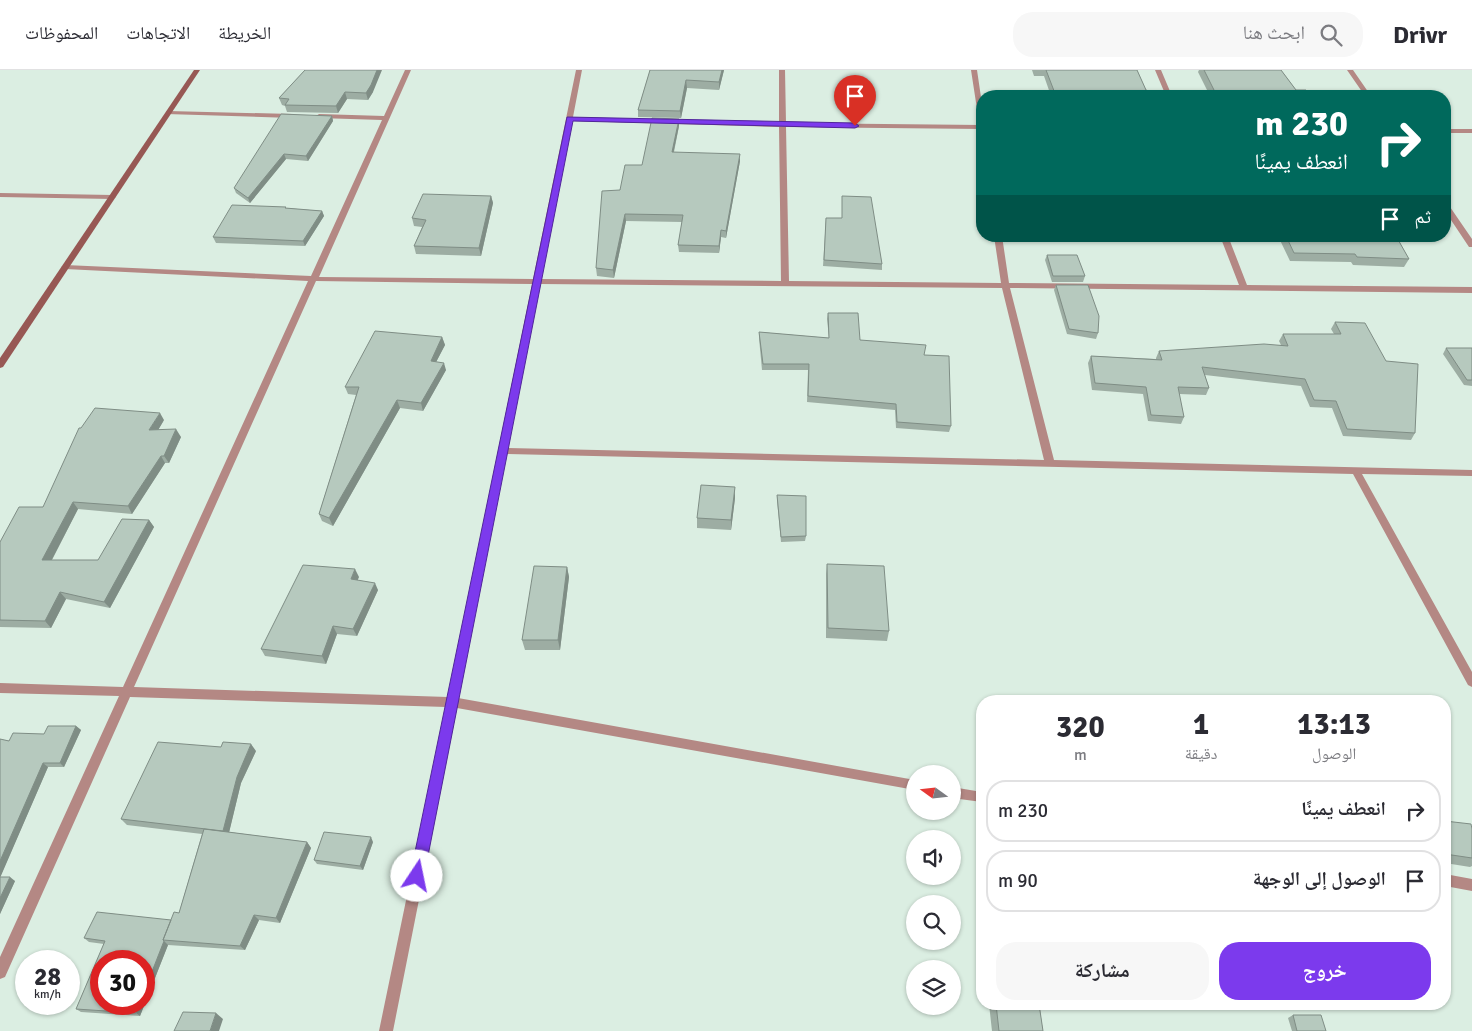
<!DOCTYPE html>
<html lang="ar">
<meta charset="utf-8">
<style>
body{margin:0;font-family:Signika,"Noto Naskh Arabic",sans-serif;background:#f7f7f7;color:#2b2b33;direction:rtl;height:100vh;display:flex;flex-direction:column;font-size:19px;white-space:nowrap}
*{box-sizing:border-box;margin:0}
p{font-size:16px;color:#7c7c81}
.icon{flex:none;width:28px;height:28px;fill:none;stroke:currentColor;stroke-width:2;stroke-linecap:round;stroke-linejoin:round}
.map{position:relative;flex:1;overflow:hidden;direction:ltr}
.details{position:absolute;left:976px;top:625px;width:475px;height:315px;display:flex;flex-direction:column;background:#fff;border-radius:20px;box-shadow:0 1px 4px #0004;direction:rtl}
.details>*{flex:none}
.top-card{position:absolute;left:976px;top:20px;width:475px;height:152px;border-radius:20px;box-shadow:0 1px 4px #0004;direction:rtl;background:#00695c;color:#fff;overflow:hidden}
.needle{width:32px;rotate:285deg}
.controls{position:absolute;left:906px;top:695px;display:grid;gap:10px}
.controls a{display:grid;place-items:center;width:55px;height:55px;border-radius:50%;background:#fff;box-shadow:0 1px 4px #0004;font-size:25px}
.speed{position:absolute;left:15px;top:880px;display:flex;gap:10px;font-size:25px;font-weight:700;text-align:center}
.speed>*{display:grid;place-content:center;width:65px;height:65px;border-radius:50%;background:#fff;box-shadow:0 1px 4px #0004;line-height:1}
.speed small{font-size:12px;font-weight:400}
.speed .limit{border:8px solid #d22;background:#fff;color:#111}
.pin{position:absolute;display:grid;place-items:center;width:42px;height:42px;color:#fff;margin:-51px -21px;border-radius:50% 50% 50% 0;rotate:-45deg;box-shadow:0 0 5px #0007}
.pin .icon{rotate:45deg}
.me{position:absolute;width:55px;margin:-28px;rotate:11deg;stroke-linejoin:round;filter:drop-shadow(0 0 4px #0008)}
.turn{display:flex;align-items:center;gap:18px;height:105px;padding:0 20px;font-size:22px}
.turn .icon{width:65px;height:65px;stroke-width:2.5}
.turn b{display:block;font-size:35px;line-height:42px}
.then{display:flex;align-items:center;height:48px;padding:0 20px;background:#0003;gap:10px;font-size:19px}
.eta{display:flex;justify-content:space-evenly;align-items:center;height:85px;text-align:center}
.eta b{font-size:30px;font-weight:700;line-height:35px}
.action{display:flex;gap:10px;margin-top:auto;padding:10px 20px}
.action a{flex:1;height:58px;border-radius:20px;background:#7c3aed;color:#fff;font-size:20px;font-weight:700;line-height:58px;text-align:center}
.action a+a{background:#f7f7f7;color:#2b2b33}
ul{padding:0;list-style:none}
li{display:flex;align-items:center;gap:15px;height:62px;margin:0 10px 8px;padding:0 10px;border:2px solid #e1e1e2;border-radius:20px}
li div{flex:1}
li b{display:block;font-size:19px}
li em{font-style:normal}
header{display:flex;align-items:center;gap:30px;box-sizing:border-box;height:70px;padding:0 25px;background:#fff;border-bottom:1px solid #e1e1e2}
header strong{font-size:24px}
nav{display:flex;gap:28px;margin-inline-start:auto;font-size:18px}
.search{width:350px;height:45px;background:#f7f7f7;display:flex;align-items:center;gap:12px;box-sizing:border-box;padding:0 18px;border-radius:20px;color:#7c7c81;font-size:19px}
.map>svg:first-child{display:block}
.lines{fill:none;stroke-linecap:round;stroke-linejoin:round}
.street{fill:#b48884;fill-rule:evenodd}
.secondary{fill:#975854;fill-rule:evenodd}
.wall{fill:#9dada3}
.shaded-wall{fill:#7f8d85}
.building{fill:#b6c9be;stroke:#7f8d85}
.route{fill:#7c3aed;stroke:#51269a}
</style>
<header>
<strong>Drivr</strong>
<div class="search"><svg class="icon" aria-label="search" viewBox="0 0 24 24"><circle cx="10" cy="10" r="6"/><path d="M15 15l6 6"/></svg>ابحث هنا</div>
<nav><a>الخريطة</a><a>الاتجاهات</a><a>المحفوظات</a></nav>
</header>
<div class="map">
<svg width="1472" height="961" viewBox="0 0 1472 961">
<rect width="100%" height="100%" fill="#dbeee2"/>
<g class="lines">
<path class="street" d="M405 0H411L319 207 533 209 576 0H582L573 47 779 53V0H785L786 53 982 55V59L786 57 789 211 1001 213 994 166H1002L1009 213 1239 215 1220 166H1228L1247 215 1472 217V223L1010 218 1054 390 1472 400V406L1362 404 1472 602V617L1468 615 1353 404 506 384 458 628 915 710V720L457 638 393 961H379L446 637 130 627 5 907 0 909V887L119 626 0 623V613L123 617 308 211 65 199 61 197 65 195 311 206 382 50 319 48 316 46 319 44 384 46ZM572 51 779 57 781 211 541 209ZM316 211 532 214 448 627 134 617ZM540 214 1002 218 1044 390 508 378Z
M971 0H977L982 34V54L979 52Z
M1155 0H1161L1172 26H1166Z
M1347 0H1353L1371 26H1365Z
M168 41 292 44 295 46 292 48 166 44V42Z
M1445 59H1472V63H1445Z
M0 123 112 125 116 127 112 129 0 127Z
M1445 134H1448L1472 169V177H1469L1445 141Z
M952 717 982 722V732L952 728Z
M1445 804 1472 809V821L1445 816Z"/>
<path class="secondary" d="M194 0H200L3 297 0 298V288Z"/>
</g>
<path class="wall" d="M305 0 373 22 368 30 347 29 338 43 287 42 285 36 282 35 279 28Z
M650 0H724L719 20 687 18 681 48 638 47V40Z
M1032 0H1137L1146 20 1150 26H1051L1044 6H1034Z
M1199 0H1281L1296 20 1309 26H1210L1198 2Z
M332 46 333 51 308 91 286 89 250 133 236 123 234 118Z
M679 56 674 82 740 91 726 168 721 167 719 183 679 182 678 175 682 152 626 151 614 208 597 206 596 198 620 120Z
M491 126 493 133 481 186 416 184 414 176 422 157 414 156 412 148Z
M842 126 882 194V200L823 196 826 148H842Z
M286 138 322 141 324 146 305 176 216 173 213 167Z
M1278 166H1396L1409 189 1404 197 1353 195 1351 192 1290 191Z
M1047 185 1085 206 1083 212H1052L1045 190Z
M1056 215 1098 263 1096 269 1067 264 1054 220Z
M828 243 860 270 924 285 951 356 949 362 896 358 895 340 807 332 808 300H762L759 268V262L829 268 827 249Z
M1335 252 1415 363 1411 370 1343 366 1332 338 1310 337 1301 316 1205 305 1209 318 1206 325 1179 324 1184 347 1181 354 1148 351 1143 324 1092 320 1088 293 1091 286 1156 289V288L1159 281 1281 275 1279 271 1283 264H1334L1331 259Z
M442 267 445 275 436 292 446 300 423 341 400 338 333 456 322 451 319 444 356 325 348 324 345 317Z
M1446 278H1472V316L1464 315 1443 284Z
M164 350 158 360 181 367 169 393H165L132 444 78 439 52 490H98L149 450 154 457 110 538 66 529 51 558 0 557V472L43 437Z
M777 425 806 466 805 471 781 472 777 430Z
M735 428 731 460 697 458V448Z
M827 494 889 561 887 571 826 568V504Z
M567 497 569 507 560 580H525L522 570Z
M359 507 357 510 378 520 357 566 337 564 326 594 265 586 261 579Z
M76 656 81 660 64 697H48L0 807 15 811 0 844V669L9 671 44 664Z
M256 681 241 713 229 762 307 772 311 778 280 853 259 850 245 880 168 875 140 946 81 942 76 939 104 874 89 872 84 868 171 850 179 843 202 764 127 755 121 749Z
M1445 751 1472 759V796L1470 797 1445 793Z
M373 772 363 800 317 794 314 790Z
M989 934H1039L1043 961H992Z
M1293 945 1326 961H1292L1288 948Z"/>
<path class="shaded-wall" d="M377 0H382L373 22 368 30 366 23Z
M722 0H724L719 20V12Z
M686 10 687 18 681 48 680 41Z
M345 22 347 29 338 43 336 36Z
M332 46 333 51 308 91 306 86Z
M679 49V56L672 89V82Z
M284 84 286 89 250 133 248 128Z
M740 84V91L726 168V161Z
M491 126 493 133 481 186 479 178Z
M322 141 324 146 305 176 303 171Z
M625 144 626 151 614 208 613 200Z
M721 160V167L719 183V176Z
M442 267 445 275 433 298 431 291Z
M444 293 446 300 423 341 421 333Z
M397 330 400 338 333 456 329 448Z
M160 343 164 350 154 367 149 360Z
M176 359 181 367 169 393 164 386Z
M161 386 165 393 132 444 128 436Z
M735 417V428L731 460V450Z
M73 432 78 439 48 497 42 490Z
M149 450 154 457 110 538 104 532Z
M567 497 569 507 560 580 558 570Z
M355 499 359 507 355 516 351 509Z
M375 513 378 520 357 566 353 559Z
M60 522 66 529 51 558 45 551Z
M333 556 337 564 326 594 322 586Z
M76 656 81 660 64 697 60 693Z
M251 674 256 681 241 713 228 767 223 761 237 707Z
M43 693 48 697 0 808V791Z
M371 767 373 772 363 800 360 796Z
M307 772 311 778 280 853 276 848Z
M10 807 15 811 0 844V828Z
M254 845 259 850 245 880 240 876Z
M164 871 168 875 140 946 136 943 139 934H144V922Z
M216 943 223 949 219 961H210Z"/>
<path class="building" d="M305 0H377L371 15 366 23 345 22 336 36 285 35 289 29 279 28Z
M650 0H722L719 12 686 10 680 41 638 40Z
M1046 0H1137L1146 20 1148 21 1150 26H1056Z
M1204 0H1281L1296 20H1306L1309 26H1217Z
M281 44 332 46 306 86 284 84 248 128 234 118Z
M652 48 679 49 672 82 740 84 726 161 721 160 719 176 678 175 683 145 625 144 613 200 596 198 602 121 620 120 625 95H642Z
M423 124 491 126 479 178 414 176 426 150 412 148Z
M842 126 871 127 882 194 824 190 826 148H842Z
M232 135 286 137 285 138 322 141 303 171 213 167Z
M1286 166H1396L1409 189 1357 187 1355 184 1294 183Z
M1047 185H1077L1085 206H1053Z
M1056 215H1088L1099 246 1098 263 1069 259Z
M828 243H858L860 270 926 275 924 285 949 286 951 356 897 352 896 334 808 326 809 294H763L759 262 829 268Z
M1335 252 1365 253 1386 291 1418 294 1415 363 1347 359 1336 331 1314 330 1305 309 1202 297 1209 318 1178 317 1184 347 1151 345 1146 317 1095 313 1091 286 1162 290 1159 281 1264 274 1288 276 1283 264H1341Z
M375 261 442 267 431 291 444 293 421 333 397 330 329 448 319 444 359 317H345Z
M1446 278H1472V310H1467Z
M95 338 160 343 149 360 176 359 164 386H161L128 436 73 432 42 490H98L122 449 149 450 104 532 60 522 45 551 0 550V472L19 437H43L79 358H81Z
M701 415 735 417 731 450 697 448Z
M777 425 806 426V466L781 467Z
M827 494 884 496 889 561 828 558Z
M303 495 355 499 351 509 375 513 353 559 333 556 322 586 261 579Z
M534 496 567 497 558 570H522Z
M48 656H76L60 693H43L0 791V669L9 671 13 663 44 664Z
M158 672 221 677 223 672 251 674 237 707 223 761 121 749Z
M1445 751 1471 754 1472 759V788L1445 784Z
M204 759 307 772 276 848 254 845 240 876 163 870 174 842 179 843Z
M324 762 371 767 360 796 314 790Z
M0 807H10L0 828Z
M97 842 171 850 163 870 164 871 144 922V891H101V934H139L136 943 76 939 105 871 84 868Z
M996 934H1039L1043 961H999Z
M183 942 216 943 210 961H174Z
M1293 945H1321L1326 961H1297Z"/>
<path class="route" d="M567 47 855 53 859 56 855 58 573 51 424 806 422 811 417 813 412 811 410 806Z"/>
</svg>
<div class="controls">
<a><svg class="needle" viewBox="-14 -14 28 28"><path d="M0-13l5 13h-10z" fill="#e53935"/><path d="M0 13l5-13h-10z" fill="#7c7c81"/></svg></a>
<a><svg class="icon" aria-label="sound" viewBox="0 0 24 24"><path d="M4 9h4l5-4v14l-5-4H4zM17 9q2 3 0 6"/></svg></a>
<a><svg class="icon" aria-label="search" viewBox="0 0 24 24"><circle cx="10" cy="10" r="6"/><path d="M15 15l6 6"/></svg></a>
<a><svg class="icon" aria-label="layers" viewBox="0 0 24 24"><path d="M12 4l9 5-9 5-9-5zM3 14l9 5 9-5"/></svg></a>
</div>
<div class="speed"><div>28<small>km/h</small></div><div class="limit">30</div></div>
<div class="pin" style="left:855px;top:56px;background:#d93025"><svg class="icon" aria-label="arrive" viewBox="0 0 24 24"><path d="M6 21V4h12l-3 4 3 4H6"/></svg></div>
<svg class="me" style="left:417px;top:806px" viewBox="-20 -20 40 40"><circle r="19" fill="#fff"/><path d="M0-13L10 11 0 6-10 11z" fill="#7c3aed"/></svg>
<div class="top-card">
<div class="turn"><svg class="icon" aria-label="right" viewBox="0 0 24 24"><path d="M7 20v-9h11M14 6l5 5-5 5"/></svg><div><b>230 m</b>انعطف يمينًا</div></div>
<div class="then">ثم<svg class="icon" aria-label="arrive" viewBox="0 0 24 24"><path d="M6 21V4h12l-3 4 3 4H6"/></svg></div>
</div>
<section class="details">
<div class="eta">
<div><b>13:13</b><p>الوصول</p></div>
<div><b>1</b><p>دقيقة</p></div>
<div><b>320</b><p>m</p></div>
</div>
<ul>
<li><svg class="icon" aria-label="right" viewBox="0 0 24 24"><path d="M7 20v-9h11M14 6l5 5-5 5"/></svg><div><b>انعطف يمينًا</b></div><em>230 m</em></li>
<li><svg class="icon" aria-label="arrive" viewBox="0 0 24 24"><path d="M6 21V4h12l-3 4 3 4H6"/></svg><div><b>الوصول إلى الوجهة</b></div><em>90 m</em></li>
</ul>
<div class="action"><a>خروج</a><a>مشاركة</a></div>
</section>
</div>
